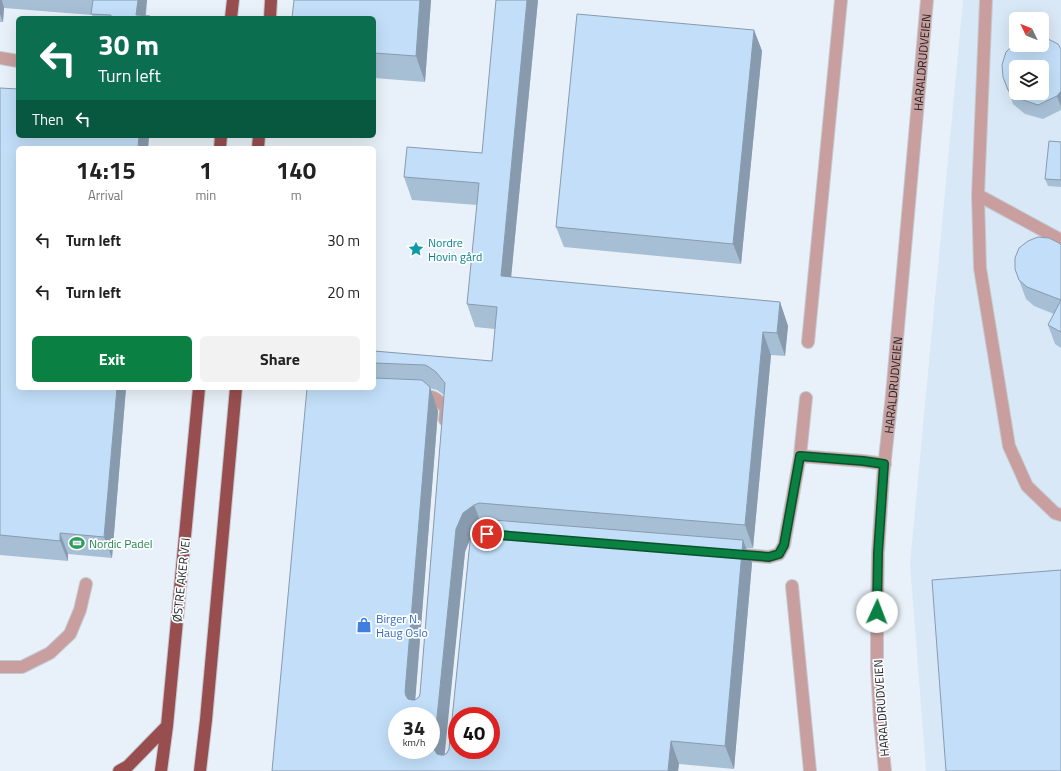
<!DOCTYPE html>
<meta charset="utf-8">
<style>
body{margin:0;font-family:"Titillium Web",sans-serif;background:#f2f2f2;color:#222;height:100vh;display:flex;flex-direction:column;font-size:15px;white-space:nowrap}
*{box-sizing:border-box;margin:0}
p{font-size:13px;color:#767676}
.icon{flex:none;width:22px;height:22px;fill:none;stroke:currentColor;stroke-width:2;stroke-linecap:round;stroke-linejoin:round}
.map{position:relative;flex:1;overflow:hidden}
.drawer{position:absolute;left:16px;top:146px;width:360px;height:244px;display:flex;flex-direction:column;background:#fff;border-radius:6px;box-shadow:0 4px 16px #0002}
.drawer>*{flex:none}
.top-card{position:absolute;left:16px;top:16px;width:360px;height:122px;border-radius:6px;box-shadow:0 4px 16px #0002;background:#0b6e4f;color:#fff;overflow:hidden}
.needle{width:26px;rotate:313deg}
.fabs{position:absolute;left:1009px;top:12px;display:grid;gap:8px}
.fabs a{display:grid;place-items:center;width:40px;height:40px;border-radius:6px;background:#fff;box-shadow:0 4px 16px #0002;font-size:20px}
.speed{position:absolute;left:388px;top:707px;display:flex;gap:8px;font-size:20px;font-weight:700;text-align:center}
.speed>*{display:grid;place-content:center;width:52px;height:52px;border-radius:50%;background:#fff;box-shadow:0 4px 16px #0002;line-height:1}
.speed small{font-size:10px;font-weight:400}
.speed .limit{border:6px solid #d22;background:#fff;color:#111}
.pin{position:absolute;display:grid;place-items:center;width:34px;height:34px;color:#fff;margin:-17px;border:2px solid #fff;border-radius:50%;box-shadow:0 1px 4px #0007}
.me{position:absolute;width:44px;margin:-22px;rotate:2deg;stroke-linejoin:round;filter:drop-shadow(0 0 3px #0008)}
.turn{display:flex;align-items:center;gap:14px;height:84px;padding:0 16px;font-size:18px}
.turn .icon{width:52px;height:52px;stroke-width:2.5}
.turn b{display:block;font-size:28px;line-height:34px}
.then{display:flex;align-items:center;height:38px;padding:0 16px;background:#0003;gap:8px;font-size:15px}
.eta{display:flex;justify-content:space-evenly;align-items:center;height:68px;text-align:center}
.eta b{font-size:24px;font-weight:700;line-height:28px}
.action{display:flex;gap:8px;margin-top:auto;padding:8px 16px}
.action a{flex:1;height:46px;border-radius:6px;background:#0b8043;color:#fff;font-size:16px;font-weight:700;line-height:46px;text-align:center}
.action a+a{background:#f2f2f2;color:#222}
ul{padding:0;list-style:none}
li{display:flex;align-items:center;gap:12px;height:52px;padding:0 16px}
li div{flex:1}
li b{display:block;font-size:15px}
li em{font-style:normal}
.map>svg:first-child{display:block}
.built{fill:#d9e8f6;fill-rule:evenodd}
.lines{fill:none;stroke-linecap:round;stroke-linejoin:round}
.service-casing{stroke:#c3cbd2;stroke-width:14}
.tertiary-casing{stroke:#c3cbd2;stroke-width:14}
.trunk-casing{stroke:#c3cbd2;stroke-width:14}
.service{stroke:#c89f9e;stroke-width:12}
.tertiary{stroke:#c89f9e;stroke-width:12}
.trunk{stroke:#984e4f;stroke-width:12}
.wall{fill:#a7bfd5;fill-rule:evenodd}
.shaded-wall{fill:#889bae}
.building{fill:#c2def8;stroke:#889bae;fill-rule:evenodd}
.route-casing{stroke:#07532c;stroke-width:10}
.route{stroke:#0b8043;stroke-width:7}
.labels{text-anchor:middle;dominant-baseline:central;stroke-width:3.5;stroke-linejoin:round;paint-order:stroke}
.street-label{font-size:12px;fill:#191c1f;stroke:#fbfdff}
.culture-label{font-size:12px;fill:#0d838f;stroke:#fbfdff;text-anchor:start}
.leisure-label{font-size:12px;fill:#27864d;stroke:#fbfdff;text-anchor:start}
.shop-label{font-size:12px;fill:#366cbe;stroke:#fbfdff;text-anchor:start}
</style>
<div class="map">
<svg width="1061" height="771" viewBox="0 0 1061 771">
<rect width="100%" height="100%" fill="#e8f1f9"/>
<path class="built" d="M963 0H1061V771H926L910 564ZM1016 19H1042V45H1016ZM1016 67H1042V93H1016Z"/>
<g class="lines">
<g class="service-casing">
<path id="service" d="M986 0 978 195 980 268 1009 446 1027 486 1055 513 1061 515
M0 58 18 61
M978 195 1061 240
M808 342 841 0
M417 396C433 396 435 396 446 408L445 420
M800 456 806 398
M733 554 769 557 779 554 784 545 800 456 863 461 885 464
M792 586 810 771
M0 667H22L50 653 70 634 80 610 86 584"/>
</g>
<g class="tertiary-casing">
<g id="tertiary">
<path id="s1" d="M885 771 880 721 877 668V612L878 553 883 477 892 395 927 0"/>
</g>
</g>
<g class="trunk-casing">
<path id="trunk" d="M231 18 233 0
M270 18 271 0
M220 148 221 136
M258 148 259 136
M119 771 128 766 167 726
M161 771 167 726 199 388
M200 771 206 720 236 388"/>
</g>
<use href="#service" class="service"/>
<use href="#tertiary" class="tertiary"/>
<use href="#trunk" class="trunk"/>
</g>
<path class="wall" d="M0 0H147L146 16 151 18H93L92 15 4 8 3 22H0Z
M294 0H431L425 82 374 78V18Z
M538 0 511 277 780 302 788 326 785 356 771 355 753 548H746L752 563 734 769 679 764 678 771H272L374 388V351L492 361 495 329 475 327 467 304 477 205 412 200 404 177 482 153ZM430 388 433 389 437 390 444 395 420 694 419 697 415 700 438 411ZM470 539 449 749 447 753 444 755 465 552ZM397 716H431L415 752 411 755V750H397Z
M754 30 762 51 741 264 564 247 556 227Z
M1061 49V110L1043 119 1025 114 1013 104 1003 77Z
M0 88 18 136H149L148 148H18L126 388 112 558 68 554V561L0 555Z
M1061 142V187L1048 186 1045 179Z
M1061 245V348L1055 344 1048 325 1054 314 1034 306 1026 299 1015 269Z"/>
<path class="shaded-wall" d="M0 0H2L4 8 3 22 0 14Z
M138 0H147L145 18 136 15Z
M420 0H431L425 82 416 56Z
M527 0H538L509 299 501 276Z
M754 30 762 51 741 264 733 244Z
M1061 91V107L1057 96Z
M139 136H149L148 148H138Z
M780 302 788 326 785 356 777 333Z
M763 332 771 355 753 548 745 525Z
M430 387 438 411 414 716 406 696 405 692Z
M117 388H126L112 558 104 537Z
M474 505 483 528 471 537 465 552 443 771 435 751 434 747 456 529 463 513Z
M60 533 68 554V561L60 541Z
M743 540 752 563 734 769 725 746Z
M671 741 679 764 678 771H668Z
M402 750H411L410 771Z"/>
<path class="building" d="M93 0H138L136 15 150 16V18H111V15L91 14Z
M294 0H420L416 56 374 53V18H292Z
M496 0H527L501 276 780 302 777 333 763 332 745 525 479 503 474 505 463 513 456 529 434 747 435 751 437 754 441 755H444L447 753 449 749 471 532 476 522 481 519 743 540 725 746 671 741 668 771H272L307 388H374V378L422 380 430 387 405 692 406 696 408 699 412 700H415L419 697 420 694 445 383 436 372 429 367 425 365 374 363V351L492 361 497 307 467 304 479 183 404 177 407 147 482 153ZM397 716H431V750H416L415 752 411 755H408L404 754 402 750H397ZM457 716H491V750H457Z
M577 14 754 30 733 244 556 227Z
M1042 36 1058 44 1061 49V91L1057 96 1038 105 1020 99 1008 90 1003 77 1002 65 1006 52 1016 42V45H1042ZM1016 67H1042V93H1016Z
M0 88 18 89V136H139L138 148H18V388H117L104 537 60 533V541L0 535Z
M1049 141 1061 142V180L1045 179Z
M1038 237 1049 238 1059 243 1061 245V332L1048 325 1061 300 1027 287 1019 280 1015 269V258L1019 248 1028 241Z
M1061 570V771H946L932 580Z"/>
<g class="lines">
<g class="route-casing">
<path id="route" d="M487 534 769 557 779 554 784 545 800 456 863 461 884 464 878 553 877 612"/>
</g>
<use href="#route" class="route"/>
</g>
<defs>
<g id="sight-bare" transform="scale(1.2)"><path d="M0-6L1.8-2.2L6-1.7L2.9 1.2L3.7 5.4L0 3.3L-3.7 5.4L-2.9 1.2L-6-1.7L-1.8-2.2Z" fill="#0f9aa8" stroke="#fbfdff" stroke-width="2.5" paint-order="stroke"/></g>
<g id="stadium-bare" transform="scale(1.2)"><path d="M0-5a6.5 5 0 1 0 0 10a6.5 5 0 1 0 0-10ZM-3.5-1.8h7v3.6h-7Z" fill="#2e9e5b" stroke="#fbfdff" stroke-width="2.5" paint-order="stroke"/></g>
<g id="shop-bare" transform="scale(1.2)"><path d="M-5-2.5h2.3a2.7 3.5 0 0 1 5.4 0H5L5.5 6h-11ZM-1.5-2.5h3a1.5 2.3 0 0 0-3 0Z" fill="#3f7fe0" stroke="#fbfdff" stroke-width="2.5" paint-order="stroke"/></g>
</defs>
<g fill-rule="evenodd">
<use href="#sight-bare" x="416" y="249"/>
<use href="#stadium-bare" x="77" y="543"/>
<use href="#shop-bare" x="364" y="625"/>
</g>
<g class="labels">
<g class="street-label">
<text stroke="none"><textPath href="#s1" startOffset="711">HARALDRUDVEIEN</textPath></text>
<text stroke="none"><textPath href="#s1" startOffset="387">HARALDRUDVEIEN</textPath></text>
<text transform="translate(181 580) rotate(-84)">ØSTRE AKER VEI</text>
<text transform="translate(881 708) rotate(-94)">HARALDRUDVEIEN</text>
</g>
<g class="culture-label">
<text x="428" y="242">Nordre<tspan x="428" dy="14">Hovin gård</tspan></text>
</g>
<g class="leisure-label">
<text x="89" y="543">Nordic Padel</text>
</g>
<g class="shop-label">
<text x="376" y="618">Birger N.<tspan x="376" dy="14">Haug Oslo</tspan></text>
</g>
</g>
</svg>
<div class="fabs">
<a><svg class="needle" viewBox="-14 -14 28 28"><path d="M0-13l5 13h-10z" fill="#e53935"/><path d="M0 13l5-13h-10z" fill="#767676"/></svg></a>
<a><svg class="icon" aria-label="layers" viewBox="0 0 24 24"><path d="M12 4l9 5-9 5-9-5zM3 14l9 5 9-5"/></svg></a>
</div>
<div class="speed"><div>34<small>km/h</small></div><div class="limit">40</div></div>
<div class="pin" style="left:487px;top:534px;background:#d93025"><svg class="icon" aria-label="arrive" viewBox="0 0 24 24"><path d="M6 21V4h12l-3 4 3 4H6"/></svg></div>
<svg class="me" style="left:877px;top:612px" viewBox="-20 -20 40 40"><circle r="19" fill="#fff"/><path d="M0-13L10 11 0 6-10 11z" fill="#0b8043"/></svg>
<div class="top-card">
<div class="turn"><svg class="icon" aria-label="left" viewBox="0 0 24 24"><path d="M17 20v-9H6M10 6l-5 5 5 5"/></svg><div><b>30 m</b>Turn left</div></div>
<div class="then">Then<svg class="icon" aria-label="left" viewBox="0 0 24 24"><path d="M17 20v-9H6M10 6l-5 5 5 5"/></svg></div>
</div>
<section class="drawer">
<div class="eta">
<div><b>14:15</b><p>Arrival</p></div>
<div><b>1</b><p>min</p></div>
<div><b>140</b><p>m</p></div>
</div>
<ul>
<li><svg class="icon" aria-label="left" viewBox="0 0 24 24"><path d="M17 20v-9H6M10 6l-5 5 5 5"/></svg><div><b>Turn left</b></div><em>30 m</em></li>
<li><svg class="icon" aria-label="left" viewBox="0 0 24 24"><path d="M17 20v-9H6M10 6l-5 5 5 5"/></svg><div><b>Turn left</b></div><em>20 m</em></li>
</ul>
<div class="action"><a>Exit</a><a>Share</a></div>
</section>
</div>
